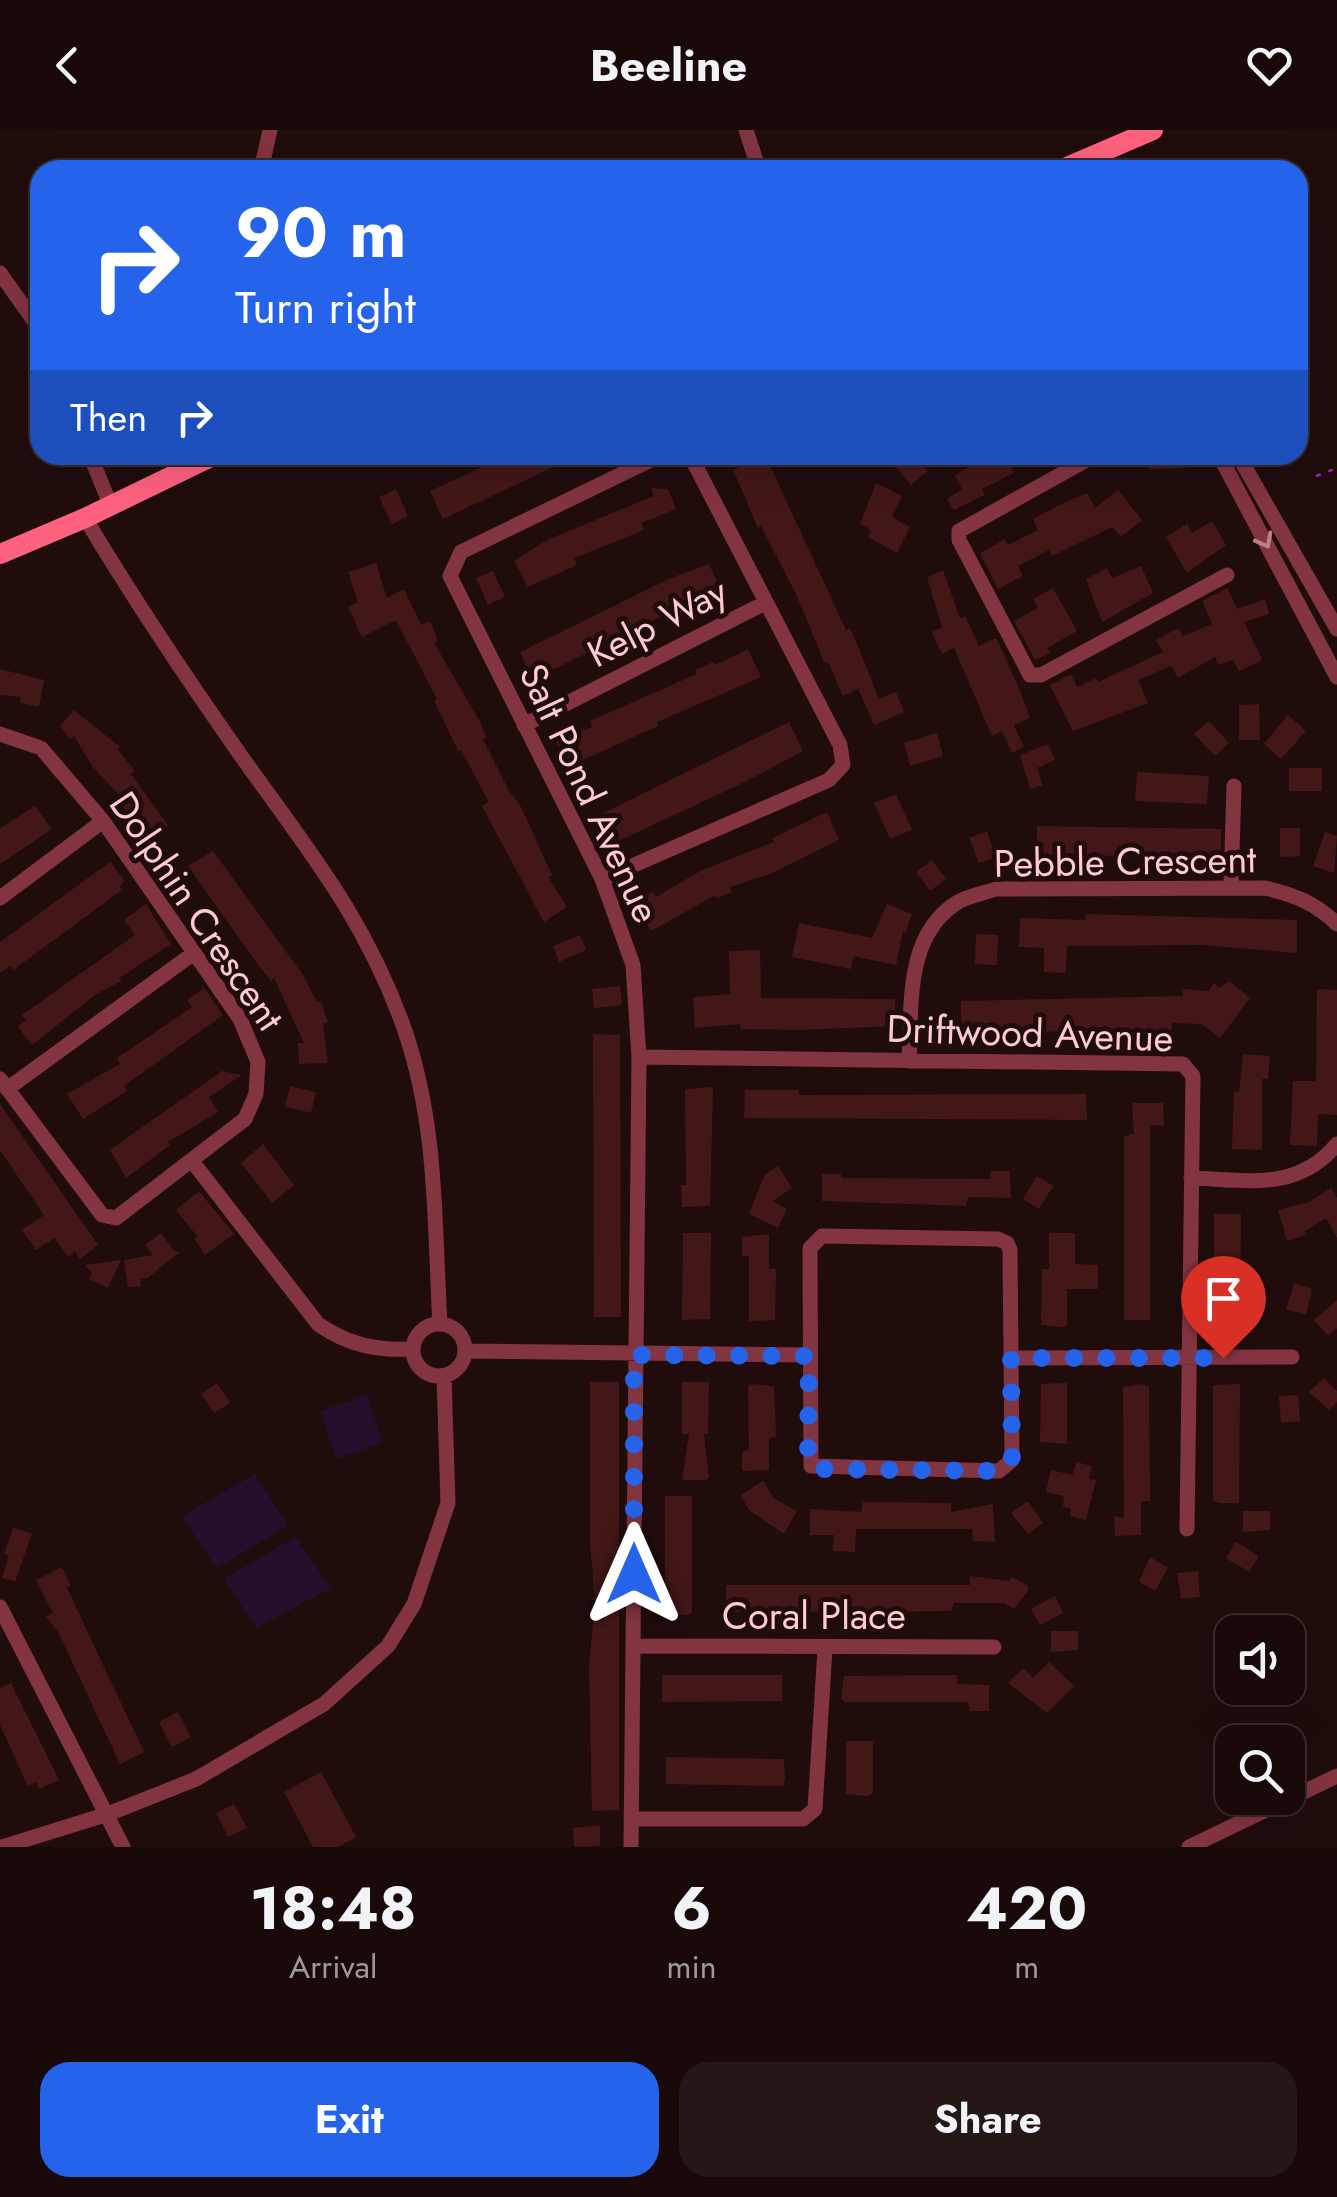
<!DOCTYPE html>
<style>
body{margin:0;font-family:Jost,sans-serif;background:#261717;color:#f1f3f6;height:100vh;display:flex;flex-direction:column;font-size:38px;white-space:nowrap}
*{box-sizing:border-box;margin:0}
p{font-size:32px;color:#9f9a9c}
.icon{flex:none;width:55px;height:55px;fill:none;stroke:currentColor;stroke-width:2;stroke-linecap:round;stroke-linejoin:round}
.map{position:relative;height:1717px;overflow:hidden}
.drawer{display:flex;flex-direction:column;background:#190909;flex:1}
.drawer>*{flex:none}
.top-card{position:absolute;left:30px;top:30px;width:1278px;height:305px;border-radius:30px;box-shadow:0 10px 40px #0002,0 0 0 2px #372a2a;background:#2563eb;color:#fff;overflow:hidden}
.buttons{position:absolute;left:1215px;top:1485px;display:grid;gap:20px}
.buttons a{display:grid;place-items:center;width:90px;height:90px;border-radius:20px;background:#190909;box-shadow:0 10px 40px #0002,0 0 0 2px #372a2a;font-size:50px}
.pin{position:absolute;display:grid;place-items:center;width:85px;height:85px;color:#fff;margin:-102px -42px;border-radius:50% 50% 50% 0;rotate:-45deg;box-shadow:0 0 10px #0007}
.pin .icon{rotate:45deg}
.me{position:absolute;width:110px;margin:-55px;rotate:0deg;stroke-linejoin:round;filter:drop-shadow(0 0 8px #0008)}
.turn{display:flex;align-items:center;gap:35px;height:210px;padding:0 40px;font-size:45px}
.turn .icon{width:130px;height:130px;stroke-width:2.5}
.turn b{display:block;font-size:70px;line-height:85px}
.then{display:flex;align-items:center;height:95px;padding:0 40px;background:#0003;gap:20px;font-size:38px}
.eta{display:flex;justify-content:space-evenly;align-items:center;height:170px;text-align:center}
.eta b{font-size:60px;font-weight:700;line-height:70px}
.cta{display:flex;gap:20px;margin-top:auto;padding:20px 40px}
.cta a{flex:1;height:115px;border-radius:30px;background:#2563eb;color:#fff;font-size:40px;font-weight:700;line-height:115px;text-align:center}
.cta a+a{background:#261717;color:#f1f3f6}
header{display:flex;justify-content:space-between;align-items:center;height:130px;padding:0 40px;background:#190909;font-size:45px;font-weight:700}
.map>svg:first-child{display:block}
.green{fill:#240e2b}
.building{fill:#431717}
.lines{fill:none;stroke-linecap:round;stroke-linejoin:round}
.path{stroke:#9126b8;stroke-width:2.5;stroke-dasharray:5 8;stroke-linecap:butt}
.street{stroke:#833441;stroke-width:15}
.secondary{stroke:#ff627f;stroke-width:20}
.oneway{stroke:#c18088}
.route{stroke:#2563eb;stroke-width:18;stroke-dasharray:0 32.4}
.labels{text-anchor:middle;dominant-baseline:central;stroke-width:10;stroke-linejoin:round;paint-order:stroke}
.street-label{font-size:38px;fill:#ffcbd0;stroke:#210c0c}
</style>
<header><svg class="icon" aria-label="back" viewBox="0 0 24 24"><path d="M15 5l-7 7 7 7"/></svg>Beeline<svg class="icon" aria-label="heart" viewBox="0 0 24 24"><path d="M12 20l-8-8c-3-5 5-10 8-4 3-6 11-1 8 4z"/></svg></header>
<div class="map">
<svg width="1337" height="1717" viewBox="0 0 1337 1717">
<rect width="100%" height="100%" fill="#210c0c"/>
<path class="green" d="M367 1265 383 1313 336 1329 320 1281Z
M255 1344 288 1396 216 1438 182 1386Z
M295 1407 331 1458 256 1498 224 1449Z"/>
<path class="building" d="M508 325H579L443 389 430 361Z
M765 325 846 500 850 498 859 518 879 569 896 562 904 582 874 595 858 559 843 566 828 532 825 534 796 464 761 396 758 398 733 340Z
M910 325 928 341 911 355 896 337Z
M977 325H1005L1014 343 982 359 985 365 954 380 947 369 962 359 955 345 980 331Z
M1148 325H1206V336L1149 340Z
M876 353 902 366 892 387 910 397 897 423 868 407 871 400 860 394Z
M651 358 668 359 676 379 641 393 644 400 574 428 577 435 528 457 514 431 547 410 654 366Z
M396 359 408 386 392 394 379 367Z
M1118 360 1142 390 1121 407 1112 397 1052 426 1049 420 1018 436 1023 446 998 459 980 423 1005 409 1008 415 1038 400 1033 389 1057 376 1087 363 1095 378Z
M1212 391 1226 415 1187 443 1166 407 1187 394 1192 403Z
M376 433 387 468 404 459 421 495 430 491 438 511 434 513 479 590 487 608 483 609 509 661 520 675 552 745 548 747 567 777 544 792 482 676 489 672 461 620 458 621 434 570 437 569 396 490 362 507 348 477 358 472 348 442Z
M709 434 721 461 706 468 705 465 532 550 520 522 671 448Z
M1141 436 1153 463 1102 492 1086 449 1107 438 1112 448Z
M943 440 960 488 965 486 979 516 996 508 1020 560 1030 588 1014 595 1024 617 1012 623 1002 601 992 606 954 518 942 524 932 502 942 497 927 447Z
M493 441 505 467 488 475 476 448Z
M1053 458 1077 501 1047 518 1050 523 1035 530 1014 491 1038 478 1033 469Z
M1227 458 1237 479 1265 469 1269 484 1244 492 1262 530 1239 541 1233 530 1218 535 1215 527 1178 548 1171 536 1138 550 1148 573 1073 601 1050 555 1071 544 1077 557 1096 548 1098 552 1163 522 1156 510 1178 498 1183 506 1212 494 1202 471Z
M748 519 761 547 657 592 658 596 565 638 555 609 592 597 590 591 697 544 695 540 713 532 715 535Z
M0 539 44 550 39 577 20 573 21 567 0 565Z
M1259 574 1260 610H1239V575Z
M74 580 120 617 117 619 135 641 131 644 168 695 144 710 136 693 117 670 121 667 93 637 74 606 70 609 60 596Z
M1288 585 1306 601 1281 629 1264 614Z
M1209 591 1229 613 1215 626 1194 604Z
M789 592 803 621 749 650 612 714 599 685Z
M937 603 943 626 910 636 904 613Z
M1048 614 1055 630 1037 638 1043 655 1030 659 1020 625Z
M1289 638H1322V661H1289Z
M1137 642 1209 646 1207 674 1135 671Z
M896 664 912 700 890 709 874 673Z
M35 676 52 699 0 734V698Z
M827 682 839 710 770 744 730 757 732 762 717 768 716 765 651 801 634 772 653 762 656 767 702 740 774 712 772 708Z
M1037 696 1221 699V727L1037 725Z
M1280 698H1300V726L1280 727Z
M987 701 996 727 979 733 969 708Z
M1325 702 1337 706 1334 743 1313 736Z
M213 721 303 845 317 872 321 871 328 892 323 894 328 933 299 934 298 913H304L274 848 271 851 253 828 188 736Z
M932 730 946 749 930 761 916 742Z
M110 732 125 751 119 756 122 760 13 840 10 836 0 843V812Z
M146 774 171 814 119 848 121 851 95 865 32 915 18 897 26 890 22 885 135 805 124 790Z
M887 774 912 784 906 802 903 801 896 835 853 826 851 839 792 827 799 793 872 808Z
M1086 784 1297 790V823L1203 815 1067 816 1066 843 1044 842V818L1019 817 1020 788 1085 790Z
M976 804 998 805 997 835 975 834Z
M580 805 586 820 559 832 553 816Z
M760 820 761 868 895 869V896L799 900 741 899 740 894 695 898 693 867 730 864 729 821Z
M1229 851 1250 868 1220 908 1202 894 1172 893 1167 923 1124 922V899L1042 902 961 898V871L1183 866V859L1209 861 1214 853 1219 858Z
M620 856 622 875 594 878 592 859Z
M204 858 223 885 124 956 127 961 83 989 67 964 120 934 117 928 192 877 187 870Z
M1317 859 1337 860V985L1318 984 1317 1016 1290 1015 1293 951H1316Z
M593 904 620 905 621 1187H594Z
M1243 924 1270 926 1268 949H1262V1020L1232 1019 1234 962H1239Z
M222 941 242 945 209 967 218 982 168 1012 170 1015 126 1048 110 1020Z
M290 956 316 962 311 983 285 977Z
M713 957 710 1076 682 1077 681 1055H686L685 959Z
M745 960H799V965L1086 964 1087 990 744 988Z
M1132 973H1163L1164 996 1150 995V1190H1124V1006L1134 1004Z
M0 974 98 1115 80 1129 75 1121 68 1127 54 1108 36 1120 22 1100 44 1085 0 1020Z
M263 1014 294 1055 272 1073 241 1033Z
M778 1036 792 1058 773 1071 787 1079 778 1098 749 1084 765 1044Z
M991 1041H1010L1011 1068 968 1067 966 1076 822 1071V1044H841V1048L990 1049Z
M1037 1046 1053 1056 1039 1079 1023 1069Z
M1331 1058 1337 1068V1108L1326 1088 1305 1101 1306 1105 1287 1111 1278 1080 1309 1072Z
M199 1061 234 1104 205 1125 194 1108 197 1106 176 1080Z
M1214 1084H1241L1240 1199 1236 1201 1214 1199Z
M161 1103 175 1122 181 1121 147 1148 140 1149 141 1156 128 1157 124 1130 153 1125 145 1115Z
M683 1103H711L710 1189 682 1190Z
M1049 1103H1075V1134L1098 1135V1159H1067V1195L1063 1197 1041 1195 1042 1139H1049Z
M769 1104V1139H776L775 1190 749 1191V1126H742V1107Z
M121 1130 108 1158 89 1149 92 1144 85 1135Z
M1294 1153 1312 1159 1306 1185 1286 1179Z
M1337 1170V1198L1328 1206 1314 1190Z
M1324 1248 1337 1261V1272L1329 1280 1309 1262Z
M590 1252H619V1680L592 1681 589 1535 595 1474 590 1411Z
M682 1252H709L708 1304H704L709 1348 705 1350H682L689 1304H682Z
M217 1253 230 1273 214 1283 201 1264Z
M1067 1253V1314L1040 1312 1041 1254Z
M752 1254 774 1256 776 1307 769 1308V1340L742 1341V1322L749 1320 748 1256Z
M1142 1254 1149 1256 1150 1371H1141V1405L1115 1406 1114 1386 1124 1388 1123 1257Z
M1240 1254 1239 1373H1220L1213 1371V1255Z
M1298 1265 1300 1291 1281 1293 1279 1266Z
M1076 1332 1092 1336 1089 1349 1096 1350 1086 1390 1070 1386 1071 1379 1063 1377 1064 1366 1046 1362 1051 1340 1073 1345Z
M763 1350 773 1368 797 1381 784 1404 749 1380 741 1366Z
M665 1366H692V1482L687 1485 665 1483Z
M1028 1371 1043 1393 1028 1404 1011 1383Z
M863 1372 951 1373V1382L993 1374 995 1412 973 1411 972 1399H856L855 1422 833 1421 834 1405H810V1379L861 1382Z
M1243 1381H1270V1400L1243 1402Z
M13 1397 32 1404 15 1452 2 1448 9 1426 4 1424Z
M1236 1412 1259 1426 1249 1442 1226 1428Z
M1150 1427 1168 1438 1155 1461 1139 1452Z
M62 1437 71 1456 67 1458 144 1622 120 1634 58 1502 46 1486 53 1483 36 1450Z
M1198 1441 1200 1467 1181 1469 1177 1443Z
M970 1446 1009 1451 1012 1447 1028 1456V1461L1014 1479 1004 1473H954L951 1481 726 1482V1455H970Z
M1055 1466 1063 1483 1040 1495 1031 1479Z
M1051 1501H1078V1520L1051 1522Z
M1049 1532 1074 1556 1047 1583 1008 1553 1023 1538 1033 1548Z
M662 1545H782V1571L662 1572Z
M957 1545V1554L989 1555V1581H970L968 1572H844L841 1568 844 1546Z
M11 1553 59 1650 39 1659 36 1652 28 1656 0 1595V1558Z
M178 1582 191 1607 172 1617 159 1592Z
M846 1611H873V1663L868 1666 846 1664Z
M666 1627 784 1629 785 1649 783 1656 666 1654Z
M321 1642 356 1707 338 1717H313L284 1662Z
M234 1674 247 1698 228 1707 216 1683Z
M600 1695V1716L574 1717 573 1698Z"/>
<g class="lines">
<path class="path" d="M1316 346 1337 338"/>
<path class="street" d="M746 0 759 40
M261 40 270 0
M0 143 40 199
M90 325 110 374
M1087 325 1083 332 959 401V410L1030 545H1041L1227 445
M1219 325 1337 547
M1238 325 1337 499
M85 388C133 468 185 546 239 623 307 719 365 787 405 901 438 998 434 1093 440 1194
M524 595 765 473
M0 604 41 618 103 691 240 889 258 932 256 964 245 989 116 1088 102 1085 0 949
M602 749 829 650 843 635 840 615 690 325
M1231 755 1234 656
M0 768 103 691
M639 927 1183 934 1193 946 1187 1399
M909 931C912 877 904 805 958 772 969 766 984 763 996 759L1265 758C1295 765 1315 773 1337 794
M7 959 194 823
M192 1031 318 1194C348 1215 377 1221 413 1219
M1191 1048C1247 1050 1297 1062 1337 1014
M822 1106 998 1109 1007 1113 1010 1120 1012 1330 999 1341 811 1336 810 1118Z
M413 1220a26 26 0 1 1 52 0a26 26 0 1 1-52 0Z
M465 1221 809 1225
M1011 1228 1292 1227
M0 1477 123 1717
M634 1516 994 1517
M632 1689H803L815 1679 825 1519
M2 1717 108 1684 196 1649 324 1574 388 1516 414 1474 448 1373 444 1246
M631 1717 639 927 633 835 602 749 450 446 461 422 661 325
M1189 1717 1337 1646"/>
<path class="secondary" d="M1060 40 1153 0
M0 424 85 388 215 325"/>
</g>
<defs><path id="oneway-chevron" d="M-2-3.5L2.5 0L-2 3.5" fill="none" stroke-width="1.6" stroke-linecap="round" stroke-linejoin="round" transform="scale(2.5)"/></defs>
<use class="oneway" href="#oneway-chevron" transform="translate(1265 411) rotate(62)"/>
<g class="lines">
<path class="route" d="M634 1444V1225L809 1226 808 1330 817 1339 999 1341 1012 1330 1011 1228H1223"/>
</g>
<g class="labels">
<g class="street-label">
<text transform="translate(657 492) rotate(-27)">Kelp Way</text>
<text transform="translate(590 663) rotate(65)">Salt Pond Avenue</text>
<text transform="translate(1125 731) rotate(-1)">Pebble Crescent</text>
<text transform="translate(197 781) rotate(56)">Dolphin Crescent</text>
<text transform="translate(1030 903) rotate(2)">Driftwood Avenue</text>
<text x="814" y="1485">Coral Place</text>
</g>
</g>
</svg>
<div class="buttons">
<a><svg class="icon" aria-label="sound" viewBox="0 0 24 24"><path d="M4 9h4l5-4v14l-5-4H4zM17 9q2 3 0 6"/></svg></a>
<a><svg class="icon" aria-label="search" viewBox="0 0 24 24"><circle cx="10" cy="10" r="6"/><path d="M15 15l6 6"/></svg></a>
</div>
<div class="pin" style="left:1223px;top:1228px;background:#d93025"><svg class="icon" aria-label="arrive" viewBox="0 0 24 24"><path d="M6 21V4h12l-3 4 3 4H6"/></svg></div>
<svg class="me" style="left:634px;top:1444px" viewBox="-20 -20 40 40"><path d="M0-17L14 15 0 8-14 15z" fill="#2563eb" stroke="#fff" stroke-width="4"/></svg>
<div class="top-card">
<div class="turn"><svg class="icon" aria-label="right" viewBox="0 0 24 24"><path d="M7 20v-9h11M14 6l5 5-5 5"/></svg><div><b>90 m</b>Turn right</div></div>
<div class="then">Then<svg class="icon" aria-label="right" viewBox="0 0 24 24"><path d="M7 20v-9h11M14 6l5 5-5 5"/></svg></div>
</div>
</div>
<section class="drawer">
<div class="eta">
<div><b>18:48</b><p>Arrival</p></div>
<div><b>6</b><p>min</p></div>
<div><b>420</b><p>m</p></div>
</div>
<div class="cta"><a>Exit</a><a>Share</a></div>
</section>
